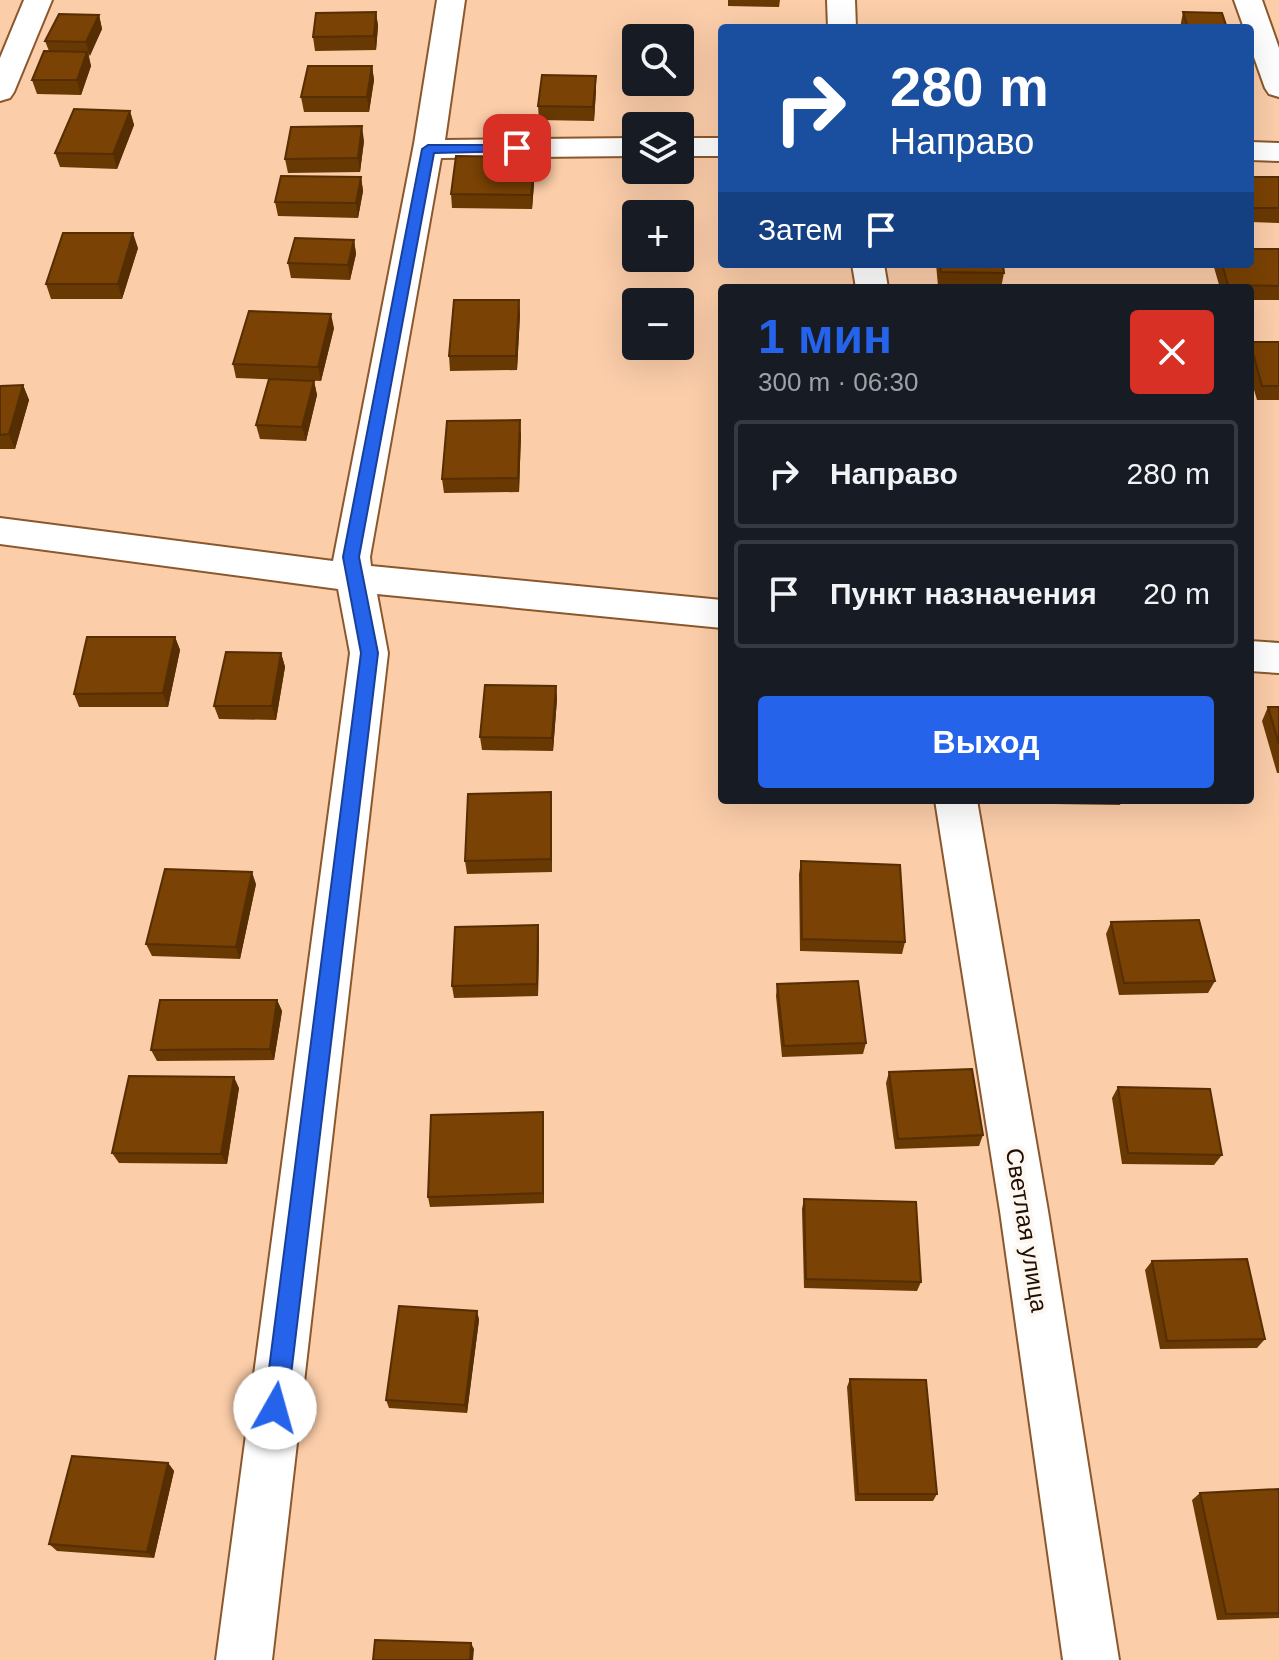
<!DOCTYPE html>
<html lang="ru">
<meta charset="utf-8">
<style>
body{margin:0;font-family:Helvetica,sans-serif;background:#242831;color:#f1f3f6;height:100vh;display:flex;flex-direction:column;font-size:30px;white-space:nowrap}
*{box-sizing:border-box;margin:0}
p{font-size:26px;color:#9ea1a6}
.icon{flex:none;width:44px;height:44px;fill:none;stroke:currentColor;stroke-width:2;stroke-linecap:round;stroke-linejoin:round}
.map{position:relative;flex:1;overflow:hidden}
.drawer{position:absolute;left:718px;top:284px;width:536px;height:520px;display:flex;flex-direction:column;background:#171b24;border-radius:8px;box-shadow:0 8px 32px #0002}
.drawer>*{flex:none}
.banner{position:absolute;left:718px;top:24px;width:536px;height:244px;border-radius:8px;box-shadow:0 8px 32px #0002;background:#1a4fa0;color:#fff;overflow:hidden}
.fabs{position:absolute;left:622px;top:24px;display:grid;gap:16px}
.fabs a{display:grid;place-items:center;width:72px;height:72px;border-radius:8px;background:#171b24;box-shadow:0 8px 32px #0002;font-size:40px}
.pin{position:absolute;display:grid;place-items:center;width:68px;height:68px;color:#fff;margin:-34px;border-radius:16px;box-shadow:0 4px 12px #0006}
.me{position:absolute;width:88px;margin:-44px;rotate:7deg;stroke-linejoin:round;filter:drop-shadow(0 0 6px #0008)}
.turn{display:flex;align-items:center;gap:28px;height:168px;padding:0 40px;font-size:36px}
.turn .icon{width:104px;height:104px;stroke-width:2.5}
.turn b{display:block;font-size:56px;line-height:68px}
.then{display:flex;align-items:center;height:76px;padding:0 40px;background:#0003;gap:16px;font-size:30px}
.round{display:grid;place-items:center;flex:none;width:84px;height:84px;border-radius:8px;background:#242831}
.head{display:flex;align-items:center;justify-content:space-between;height:136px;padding:0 40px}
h1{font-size:48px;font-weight:800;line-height:60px;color:#2563eb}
.button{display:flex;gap:16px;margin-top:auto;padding:16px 40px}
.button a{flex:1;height:92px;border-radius:8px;background:#2563eb;color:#fff;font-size:32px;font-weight:800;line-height:92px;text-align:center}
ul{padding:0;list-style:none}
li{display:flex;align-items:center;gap:24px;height:108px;margin:0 16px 12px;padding:0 24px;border:4px solid #363941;border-radius:8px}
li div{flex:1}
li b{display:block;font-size:30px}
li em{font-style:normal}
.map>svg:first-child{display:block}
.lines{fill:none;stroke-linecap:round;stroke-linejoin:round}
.minor-casing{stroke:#8a582c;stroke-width:4}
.minor{fill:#fff;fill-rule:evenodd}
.wall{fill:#693903}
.shaded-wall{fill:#552e03}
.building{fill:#7a4204;stroke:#552e03;stroke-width:2}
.route{fill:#2563eb;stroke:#184099;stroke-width:2}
.labels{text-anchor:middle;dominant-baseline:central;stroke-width:8;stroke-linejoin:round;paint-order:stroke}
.street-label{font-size:24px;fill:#210e00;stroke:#fdf7f2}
</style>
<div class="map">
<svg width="1279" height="1660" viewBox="0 0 1279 1660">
<rect width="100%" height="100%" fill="#fbcda9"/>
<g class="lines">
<g class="minor-casing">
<path id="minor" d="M24 0H52L14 92 10 98 0 101V58Z
M437 0H465L445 140 636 138V156L441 158 370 557 371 566 722 600V628L377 594 388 653 272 1660H216L350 653 338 589 0 544V518L333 561 414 144Z
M827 0H855L856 28H828Z
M1234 0H1262L1279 48V97L1269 94 1265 88 1250 46V28H1244Z
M680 138H722V156H680Z
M1250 142 1279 143V161L1250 160Z
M852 264H884L888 288H856Z
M1250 641 1279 643V673L1250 671Z
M935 800H977L1048 1211 1119 1660H1063L1000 1211Z"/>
</g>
<use href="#minor" class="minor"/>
</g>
<path class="wall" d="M728 0H780L779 7 728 6Z
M376 12 378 26 376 50 315 51 313 37Z
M1183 12 1227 28H1180Z
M99 15 102 29 89 56 91 66 81 95 37 94 32 80 49 51 45 41Z
M372 66 374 80 369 112H304L301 97Z
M596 76V90L594 121 539 120 538 106Z
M130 111 134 125 117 169 60 167 55 153Z
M364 141 360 172 288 173 285 159Z
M535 157V171L532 209 452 208 451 194Z
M361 177 363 191 358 218 278 216 275 202Z
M1250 177H1279V223L1250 222Z
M354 240 356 254 350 280 291 278 288 263Z
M138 248 122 299H51L46 284Z
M1279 249V300H1250V288H1220L1213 264H1250Z
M936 264H1003L1004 273 1001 288 938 286Z
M519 300 520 315 517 370 450 371 449 356Z
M334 328 321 381 236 378 233 364Z
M1250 342H1279V400H1257L1250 376Z
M314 381 317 395 306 441 260 439 256 425Z
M23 385 29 400 15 449H0V386Z
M521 434 519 492 444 493 442 479Z
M175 637 180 650 168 707H79L74 694Z
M281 653 285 667 276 720 219 719 214 706Z
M556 686 557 699 553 751 482 750 480 737Z
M1268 707H1279V773H1277L1262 721Z
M551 792 552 872 467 874 465 861Z
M1054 800H1122L1120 805 1054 804Z
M801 861 905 942 902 954 800 951 799 874Z
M256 884 240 959 152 956 146 944Z
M1111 922 1215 981 1208 993 1119 995 1106 934Z
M538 925 539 937 538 996 454 998 452 986Z
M777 984 866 1043 863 1054 782 1057 776 996Z
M277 1000 282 1011 274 1060 157 1061 151 1050Z
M889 1072 983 1135 979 1146 895 1149 886 1083Z
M1118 1087 1222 1155 1214 1165 1122 1164 1112 1098Z
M239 1088 227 1164 119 1163 112 1153Z
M544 1123V1203L430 1207 428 1197Z
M804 1199 921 1282 917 1291 804 1288 802 1209Z
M1152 1261 1265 1339 1257 1348 1160 1349 1145 1270Z
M477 1311 479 1320 467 1413 389 1408 386 1400Z
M850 1379 937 1494 933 1501H855L847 1387Z
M168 1463 174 1471 154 1558 57 1551 49 1544Z
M1279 1489V1618L1217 1620 1192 1500 1200 1493Z"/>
<path class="shaded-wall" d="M376 12 378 26 376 50 374 36Z
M99 15 102 29 90 56 86 42Z
M87 52 91 66 81 95 77 80Z
M372 66 374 80 369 112 367 97Z
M596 76V90L594 121 593 107Z
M130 111 134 125 117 169 113 154Z
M362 126 364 141 360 172 358 158Z
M535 157V171L532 209 531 195Z
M361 177 363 191 358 218 356 203Z
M133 233 138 248 122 299 118 284Z
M354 240 356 254 350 280 348 265Z
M519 300 520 315 517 370 516 356Z
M331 314 334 328 321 381 318 367Z
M314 381 317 395 306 441 302 427Z
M23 385 29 400 15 449 9 434Z
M520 420 521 434 519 492 518 478Z
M175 637 180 650 168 707 163 693Z
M281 653 285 667 276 720 272 706Z
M556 686 557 699 553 751 552 738Z
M551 792 552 805V872L551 859Z
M252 872 256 884 240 959 236 947Z
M538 925 539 937 538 996 537 984Z
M277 1000 282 1011 274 1060 270 1049Z
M234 1077 239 1088 227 1164 221 1154Z
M543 1112 544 1123V1203L543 1193Z
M477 1311 479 1320 467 1413 465 1405Z
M168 1463 174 1471 154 1558 147 1552Z
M471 1643 474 1649 473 1660H470Z"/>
<path class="building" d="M376 12 374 36 313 37 316 13Z
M1183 12 1222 13 1227 28H1188Z
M59 14 99 15 86 42 45 41Z
M44 51 87 52 77 80H32Z
M308 66H372L367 97H301Z
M542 75 596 76 593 107 538 106Z
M74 109 130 111 113 154 55 153Z
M362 126 358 158 285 159 291 127Z
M456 156 535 157 531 195 451 194Z
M281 176 361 177 356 203 275 202Z
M1250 177H1279V208H1250Z
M63 233H133L118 284H46Z
M295 238 354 240 348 265 288 263Z
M1250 249H1279V286L1228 285 1222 264H1250Z
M940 264H1003L1004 273 941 272Z
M454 300H519L516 356H449Z
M249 311 331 314 318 367 233 364Z
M1250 342H1279V386H1262Z
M269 379 314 381 302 427 256 425Z
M23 385 9 434 0 435V386Z
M520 420 518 478 442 479 447 421Z
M87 637H175L163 693 74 694Z
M226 652 281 653 272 706H214Z
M485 685 556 686 552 738 480 737Z
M1268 707H1279V744Z
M551 792V859L465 861 468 794Z
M801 861 900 865 905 942 802 939Z
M165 869 252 872 236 947 146 944Z
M1199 920 1215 981 1124 983 1111 922Z
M538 925 537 984 452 986 455 927Z
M858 981 866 1043 784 1046 777 984Z
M160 1000H277L270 1049 151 1050Z
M972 1069 983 1135 898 1139 889 1072Z
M129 1076 234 1077 221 1154 112 1153Z
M1118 1087 1210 1089 1222 1155 1128 1153Z
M543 1112V1193L428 1197 431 1115Z
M804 1199 916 1202 921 1282 806 1279Z
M1247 1259 1265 1339 1167 1341 1152 1261Z
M399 1306 477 1311 465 1405 386 1400Z
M850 1379 926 1380 937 1494H858Z
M72 1456 168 1463 147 1552 49 1544Z
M1279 1489V1613L1226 1614 1200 1493Z
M375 1640 471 1643 470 1660H373Z"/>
<path class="route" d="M517 145 522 146V151L434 153 359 557 378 653 287 1408 283 1416 275 1420 267 1416 264 1408 361 653 343 557 422 149 428 145Z"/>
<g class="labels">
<g class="street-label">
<text transform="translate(1027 1230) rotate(81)">Светлая улица</text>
</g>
</g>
</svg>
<div class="fabs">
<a><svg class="icon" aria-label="search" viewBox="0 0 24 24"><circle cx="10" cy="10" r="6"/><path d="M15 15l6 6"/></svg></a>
<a><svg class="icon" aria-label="layers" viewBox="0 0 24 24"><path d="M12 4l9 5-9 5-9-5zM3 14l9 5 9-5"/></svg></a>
<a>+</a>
<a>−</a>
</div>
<div class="pin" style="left:517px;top:148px;background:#d93025"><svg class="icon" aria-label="arrive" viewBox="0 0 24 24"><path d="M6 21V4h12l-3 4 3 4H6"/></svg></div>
<svg class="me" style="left:275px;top:1408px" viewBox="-20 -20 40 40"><circle r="19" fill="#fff"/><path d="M0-13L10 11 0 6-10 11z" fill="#2563eb"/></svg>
<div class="banner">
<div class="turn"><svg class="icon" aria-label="right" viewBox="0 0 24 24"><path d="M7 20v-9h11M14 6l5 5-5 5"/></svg><div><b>280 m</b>Направо</div></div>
<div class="then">Затем<svg class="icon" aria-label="arrive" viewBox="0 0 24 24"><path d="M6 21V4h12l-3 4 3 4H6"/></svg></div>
</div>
<section class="drawer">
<div class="head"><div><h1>1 мин</h1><p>300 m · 06:30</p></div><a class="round" style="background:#d93025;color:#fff"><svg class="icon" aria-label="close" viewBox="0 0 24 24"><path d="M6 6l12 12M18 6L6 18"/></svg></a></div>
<ul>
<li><svg class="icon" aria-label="right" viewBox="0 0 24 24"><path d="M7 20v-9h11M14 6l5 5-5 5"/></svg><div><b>Направо</b></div><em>280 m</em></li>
<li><svg class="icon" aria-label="arrive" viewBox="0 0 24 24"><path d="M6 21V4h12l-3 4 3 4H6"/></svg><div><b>Пункт назначения</b></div><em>20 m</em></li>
</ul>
<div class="button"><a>Выход</a></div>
</section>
</div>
